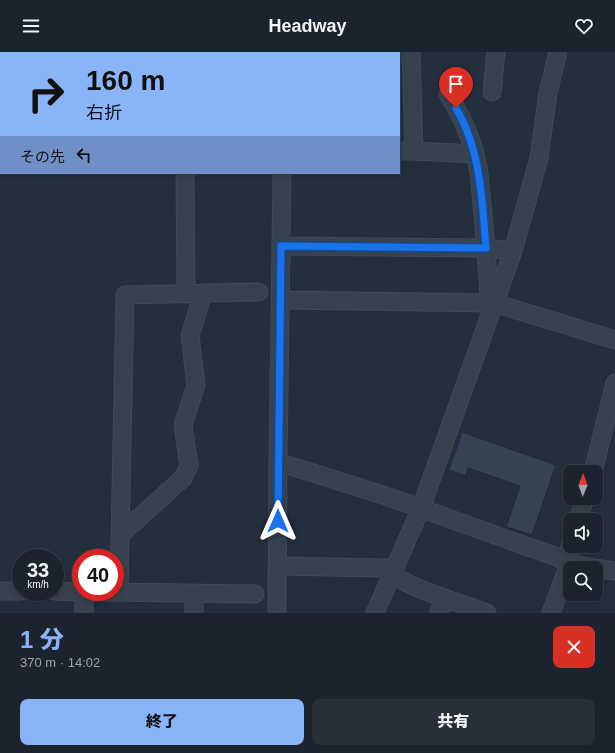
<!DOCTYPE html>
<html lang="ja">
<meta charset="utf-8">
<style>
body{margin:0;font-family:Helvetica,"Noto Sans JP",sans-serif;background:#282f3a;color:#f1f3f6;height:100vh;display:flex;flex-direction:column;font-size:15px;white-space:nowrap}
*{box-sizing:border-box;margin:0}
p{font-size:13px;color:#a0a4aa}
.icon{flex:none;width:22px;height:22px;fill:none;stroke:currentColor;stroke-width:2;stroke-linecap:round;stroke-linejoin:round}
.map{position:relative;height:561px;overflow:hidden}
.panel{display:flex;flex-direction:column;background:#1b232e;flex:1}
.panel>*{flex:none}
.guide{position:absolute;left:0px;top:0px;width:400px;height:122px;box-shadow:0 2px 6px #0003,0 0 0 1px #39404a;background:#8ab4f8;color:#111;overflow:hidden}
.needle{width:26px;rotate:1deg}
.fabs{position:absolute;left:563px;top:413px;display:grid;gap:8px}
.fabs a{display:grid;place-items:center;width:40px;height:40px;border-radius:8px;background:#1b232e;box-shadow:0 2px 6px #0003,0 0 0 1px #39404a;font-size:20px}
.speed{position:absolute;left:12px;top:497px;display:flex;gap:8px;font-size:20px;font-weight:700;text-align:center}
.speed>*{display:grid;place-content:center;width:52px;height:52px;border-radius:50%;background:#1b232e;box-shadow:0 2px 6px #0003,0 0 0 1px #39404a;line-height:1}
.speed small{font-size:10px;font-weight:400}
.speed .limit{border:6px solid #d22;background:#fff;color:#111}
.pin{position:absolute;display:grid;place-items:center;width:34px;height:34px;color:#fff;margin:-41px -17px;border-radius:50% 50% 50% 0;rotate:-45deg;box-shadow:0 0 4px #0007}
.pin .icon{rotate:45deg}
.me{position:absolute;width:44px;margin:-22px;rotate:0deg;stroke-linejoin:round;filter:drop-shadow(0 0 3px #0008)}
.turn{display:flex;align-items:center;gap:14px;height:84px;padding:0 20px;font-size:18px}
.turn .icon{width:52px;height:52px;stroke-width:2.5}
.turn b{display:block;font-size:28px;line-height:34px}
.then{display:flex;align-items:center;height:38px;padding:0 20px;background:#0003;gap:8px;font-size:15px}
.round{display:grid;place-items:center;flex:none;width:42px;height:42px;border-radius:8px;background:#282f3a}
.overview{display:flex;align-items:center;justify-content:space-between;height:68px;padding:0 20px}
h1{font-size:24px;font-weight:800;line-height:30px;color:#8ab4f8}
.action{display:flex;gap:8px;margin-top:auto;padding:8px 20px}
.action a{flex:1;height:46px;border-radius:8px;background:#8ab4f8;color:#111;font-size:16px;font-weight:800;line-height:46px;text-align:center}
.action a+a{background:#282f3a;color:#f1f3f6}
header{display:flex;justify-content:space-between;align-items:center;height:52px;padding:0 20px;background:#1b232e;font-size:18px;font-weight:800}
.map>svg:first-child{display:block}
.building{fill:#364354;stroke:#1f2835}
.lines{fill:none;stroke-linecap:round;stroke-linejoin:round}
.minor-casing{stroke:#414a57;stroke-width:19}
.minor{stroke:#38414e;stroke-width:17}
.route-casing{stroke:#114b97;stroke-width:10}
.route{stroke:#1a73e8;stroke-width:7}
</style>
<header><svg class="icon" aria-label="menu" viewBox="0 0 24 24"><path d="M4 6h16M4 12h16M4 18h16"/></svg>Headway<svg class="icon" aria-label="heart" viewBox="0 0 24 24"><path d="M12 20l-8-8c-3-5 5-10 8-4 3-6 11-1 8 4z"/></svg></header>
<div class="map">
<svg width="615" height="561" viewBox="0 0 615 561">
<rect width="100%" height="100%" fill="#242f3e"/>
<path class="building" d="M462 380 556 413 532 483 506 475 520 434 468 416 466 424 449 418Z"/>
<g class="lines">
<g class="minor-casing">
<path id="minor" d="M142 0V1
M285 1V0
M492 40 496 0
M399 99H414L411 0
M414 99 475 102C468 78 461 64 448 42
M185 121 186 242
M281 194 486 196 479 121 475 102
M280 248 494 251 615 288
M494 251 489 244 486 196 513 199
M278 410 383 443 557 505 569 512 615 519
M593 420 615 331
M578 468 585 446
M120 483 183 426 189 414 183 373 196 333 190 284 203 241
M278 514 385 516C401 531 423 538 444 546L439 561
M0 539H21
M55 539 81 540
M106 540 255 542
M119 540 125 243 259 240
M444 546 487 561
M84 561V540
M194 561V541
M277 561 278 410 282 121
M375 561 421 456 513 199 539 106 548 41 558 0
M551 561 569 512 570 494"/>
</g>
<use href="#minor" class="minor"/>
</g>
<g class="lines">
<g class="route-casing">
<path id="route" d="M278 469 281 194 486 196C482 148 481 98 456 56"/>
</g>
<use href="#route" class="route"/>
</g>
</svg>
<div class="fabs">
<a><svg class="needle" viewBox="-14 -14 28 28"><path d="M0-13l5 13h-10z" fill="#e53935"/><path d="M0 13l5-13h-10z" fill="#a0a4aa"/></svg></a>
<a><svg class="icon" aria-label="sound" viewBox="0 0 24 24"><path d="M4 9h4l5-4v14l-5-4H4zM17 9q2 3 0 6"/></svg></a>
<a><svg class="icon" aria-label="search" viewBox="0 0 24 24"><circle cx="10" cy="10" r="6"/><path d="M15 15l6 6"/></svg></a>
</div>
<div class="speed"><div>33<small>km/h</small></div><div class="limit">40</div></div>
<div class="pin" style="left:456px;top:56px;background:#d93025"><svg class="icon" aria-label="arrive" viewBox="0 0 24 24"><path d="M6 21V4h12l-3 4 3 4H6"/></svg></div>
<svg class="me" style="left:278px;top:469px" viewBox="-20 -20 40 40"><path d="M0-17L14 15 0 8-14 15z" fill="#1a73e8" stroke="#fff" stroke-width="4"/></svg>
<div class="guide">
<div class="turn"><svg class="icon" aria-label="right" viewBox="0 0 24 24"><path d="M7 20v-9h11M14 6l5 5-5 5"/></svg><div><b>160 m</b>右折</div></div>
<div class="then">その先<svg class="icon" aria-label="left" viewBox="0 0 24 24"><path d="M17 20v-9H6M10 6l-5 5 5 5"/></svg></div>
</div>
</div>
<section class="panel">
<div class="overview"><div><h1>1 分</h1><p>370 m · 14:02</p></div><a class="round" style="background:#d93025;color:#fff"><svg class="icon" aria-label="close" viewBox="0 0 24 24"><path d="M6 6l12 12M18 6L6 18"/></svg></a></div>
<div class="action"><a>終了</a><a>共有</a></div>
</section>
